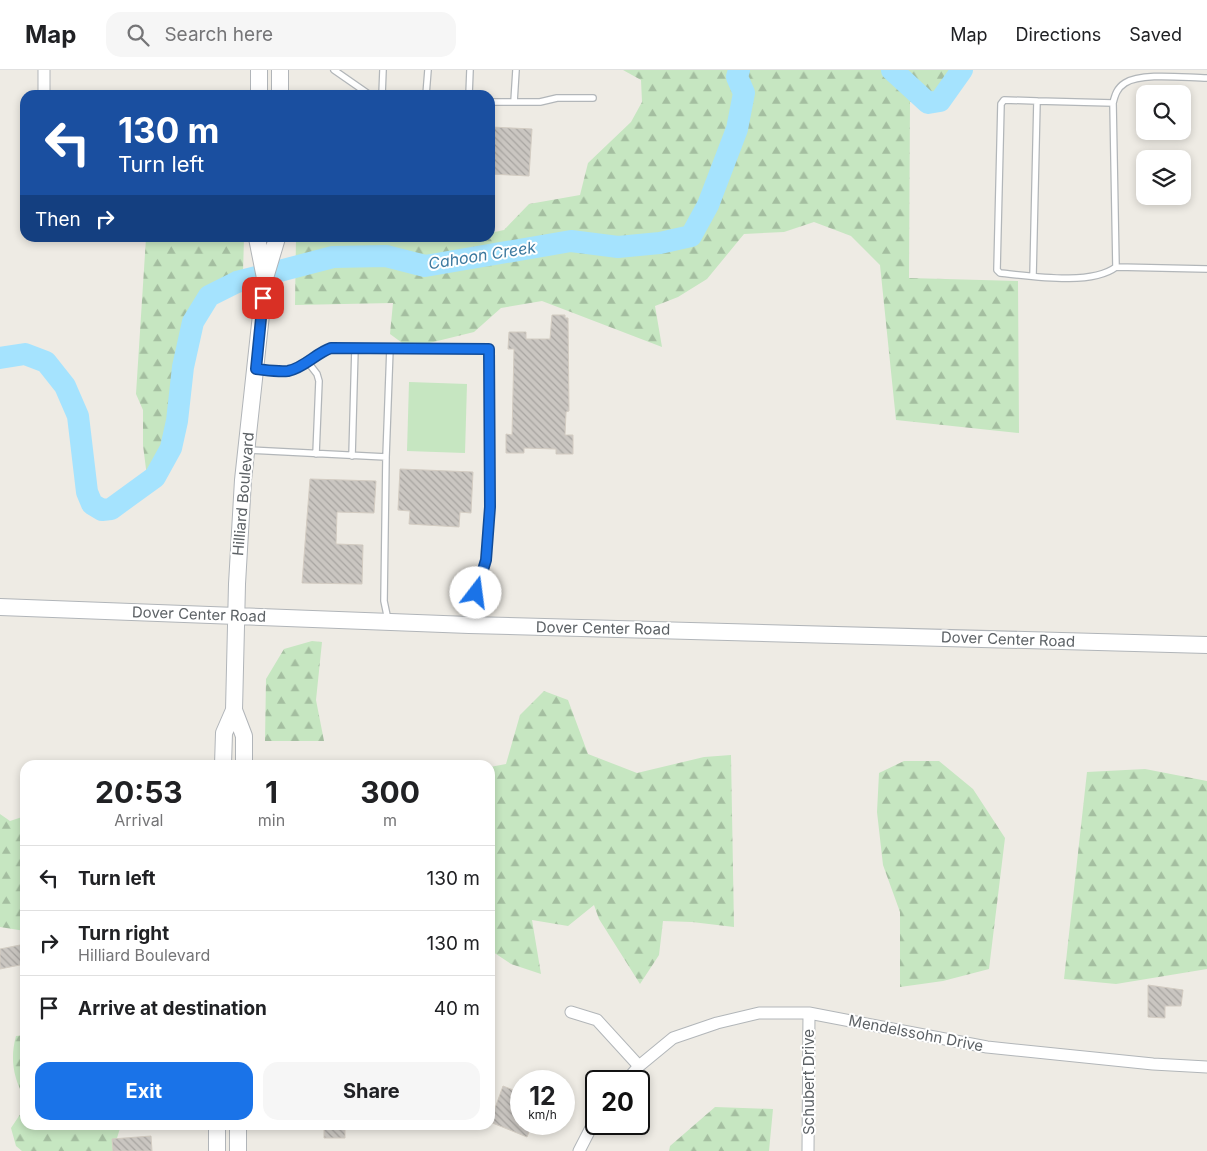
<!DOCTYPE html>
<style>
body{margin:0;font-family:Inter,sans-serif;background:#f6f6f6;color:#202124;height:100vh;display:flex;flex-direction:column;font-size:19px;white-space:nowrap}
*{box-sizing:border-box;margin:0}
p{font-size:16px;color:#757577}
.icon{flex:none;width:28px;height:28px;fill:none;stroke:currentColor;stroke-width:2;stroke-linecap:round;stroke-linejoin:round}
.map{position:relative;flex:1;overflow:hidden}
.details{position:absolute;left:20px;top:690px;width:475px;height:370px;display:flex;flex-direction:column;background:#fff;border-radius:15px;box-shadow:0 2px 8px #0003}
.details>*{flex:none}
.guide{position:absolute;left:20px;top:20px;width:475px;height:152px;border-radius:15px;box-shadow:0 2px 8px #0003;background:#1a4fa0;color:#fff;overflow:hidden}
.buttons{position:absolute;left:1136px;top:15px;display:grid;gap:10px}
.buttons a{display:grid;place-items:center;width:55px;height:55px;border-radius:10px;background:#fff;box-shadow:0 2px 8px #0003;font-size:25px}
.speed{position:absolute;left:510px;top:1000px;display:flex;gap:10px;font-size:25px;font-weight:700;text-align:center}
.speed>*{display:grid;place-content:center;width:65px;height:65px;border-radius:50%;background:#fff;box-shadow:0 2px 8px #0003;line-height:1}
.speed small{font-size:12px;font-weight:400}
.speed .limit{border:2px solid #111;border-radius:8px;background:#fff;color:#111}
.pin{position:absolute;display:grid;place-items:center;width:42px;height:42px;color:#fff;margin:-21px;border-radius:10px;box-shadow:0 2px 8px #0006}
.me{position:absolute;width:55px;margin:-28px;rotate:15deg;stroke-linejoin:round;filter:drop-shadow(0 0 4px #0008)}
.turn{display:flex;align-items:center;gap:18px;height:105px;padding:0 15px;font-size:22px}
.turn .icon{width:65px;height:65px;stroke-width:2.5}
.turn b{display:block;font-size:35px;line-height:42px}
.then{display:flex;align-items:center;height:48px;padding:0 15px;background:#0003;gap:10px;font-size:19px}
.eta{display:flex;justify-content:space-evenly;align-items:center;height:85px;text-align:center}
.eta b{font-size:30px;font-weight:700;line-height:35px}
.cta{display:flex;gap:10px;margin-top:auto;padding:10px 15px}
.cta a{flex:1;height:58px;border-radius:15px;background:#1a73e8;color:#fff;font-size:20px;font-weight:700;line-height:58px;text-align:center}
.cta a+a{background:#f6f6f6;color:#202124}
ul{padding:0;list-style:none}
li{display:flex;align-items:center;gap:15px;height:65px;padding:0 15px;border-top:1px solid #e0e0e0}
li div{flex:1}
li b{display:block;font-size:19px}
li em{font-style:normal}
header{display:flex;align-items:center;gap:30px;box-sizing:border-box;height:70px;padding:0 25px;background:#fff;border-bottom:1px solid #e0e0e0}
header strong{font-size:24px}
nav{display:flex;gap:28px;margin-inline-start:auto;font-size:18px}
.search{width:350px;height:45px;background:#f6f6f6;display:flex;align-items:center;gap:12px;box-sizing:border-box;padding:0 18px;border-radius:15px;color:#757577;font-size:19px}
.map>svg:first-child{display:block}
.forest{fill:url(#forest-firs)}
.green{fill:#c6e6c1}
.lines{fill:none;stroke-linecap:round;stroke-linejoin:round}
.river{stroke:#a5e3fe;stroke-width:22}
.building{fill:url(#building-back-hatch);stroke:#d3ccc2}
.lane-casing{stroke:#b2b6b9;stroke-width:8}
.street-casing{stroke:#b2b6b9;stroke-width:13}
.secondary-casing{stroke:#b1b5b9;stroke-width:18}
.lane{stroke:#fff;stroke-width:5.5}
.street{stroke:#fff;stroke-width:11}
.secondary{stroke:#fff;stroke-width:16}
.route-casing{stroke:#114b97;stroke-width:12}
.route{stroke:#1a73e8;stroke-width:9}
.labels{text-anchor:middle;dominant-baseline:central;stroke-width:4;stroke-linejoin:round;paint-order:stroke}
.street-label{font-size:15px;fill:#5c6165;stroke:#fff}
.water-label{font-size:16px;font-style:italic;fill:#3c799f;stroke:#fff}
</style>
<header>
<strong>Map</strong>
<div class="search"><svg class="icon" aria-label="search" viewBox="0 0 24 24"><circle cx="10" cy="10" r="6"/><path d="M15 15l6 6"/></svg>Search here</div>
<nav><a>Map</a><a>Directions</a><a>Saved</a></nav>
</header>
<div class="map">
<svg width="1207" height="1081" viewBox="0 0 1207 1081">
<defs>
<pattern id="forest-firs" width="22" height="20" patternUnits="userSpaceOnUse" patternTransform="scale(1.25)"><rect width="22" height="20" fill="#c6e6c1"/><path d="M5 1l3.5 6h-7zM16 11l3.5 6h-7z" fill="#a4bea0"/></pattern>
<pattern id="building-back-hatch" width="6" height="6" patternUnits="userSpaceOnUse" patternTransform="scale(1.25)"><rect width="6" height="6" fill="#cac6c1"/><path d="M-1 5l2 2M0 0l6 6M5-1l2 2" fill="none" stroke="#a7a4a0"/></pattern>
</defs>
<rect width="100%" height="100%" fill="#eeebe4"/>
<path class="forest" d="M623 0H962L940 31 910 32 909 208 1018 211 1019 363 896 350 880 195 851 166 814 152 784 162 744 164 707 209 678 227 655 236 662 277 542 231 501 238 474 262 409 278 390 264 393 233 295 235 296 168H490V163L504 160 529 134 580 125 588 93 631 52 642 32 641 10Z
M146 168H244L243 202 237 212 209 226 193 252 183 297 177 351 171 378 155 407H147L143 375V340L136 324Z
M312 571 322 572 316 630 324 671H265L266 609 284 579Z
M544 621 568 630 588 684 637 703 704 687 731 685 734 857 692 852 663 851 659 885 640 914 599 849 594 835 568 856 532 850 541 904 511 894 490 880V697L506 694 520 645Z
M904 691H939L973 719 1005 768 989 899 943 911 900 917V842L883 795 877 742 879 703Z
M1145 699 1207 711V899L1116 914 1064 909 1087 702Z
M0 744 10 751 25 746V861L0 857Z
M25 965V1026L24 1027C13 1007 10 988 16 966Z
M715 1037 773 1039 769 1081H669L670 1076Z
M21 1043 25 1044V1055H121L113 1081H22L16 1076 11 1058Z"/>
<path class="green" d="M409 312 467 314 465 383 407 381Z"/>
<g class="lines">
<path class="river" d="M892 0 928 33 940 31 962 0
M0 288 25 284 46 292 65 316 78 346 87 422 92 434 102 440 111 439 155 407 171 378 177 351 183 297 193 252 209 226 237 212 333 187 386 186 425 196 571 171 618 177 660 173 691 166 708 135 737 59 744 23 737 7 739 0"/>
</g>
<path class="building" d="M491 57 532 59 529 106 490 104Z
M552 245H565V248H568L569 341 566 342 565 365H573V384H556V379L524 378V383H506V364L512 365 514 279H508L509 262H526V269H550Z
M400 399 473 402 471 443 460 442 459 457 409 454 410 441 398 440Z
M310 409 376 411 374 443 337 442 336 474 363 475 362 514 302 513Z
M25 874V894L0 899V879Z
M1148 915 1183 920 1181 936H1165V948L1148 947Z
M503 1016 521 1023V1054H532L527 1067 490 1052Z
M324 1055H345V1068H324Z
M151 1066 152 1081H113L112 1069Z"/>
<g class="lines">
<g class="lane-casing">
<path id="lane" d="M334 0 370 25
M382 25 383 0
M426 25 428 0
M469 25 470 0
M1037 31 1113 33
M490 32H540L557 28H593
M514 32 516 0
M1116 197 1113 33C1115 25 1117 18 1125 13 1142 2 1187 8 1207 8
M1033 206 1037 31 1004 30 1001 34 997 200 1000 203C1031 206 1091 216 1116 197L1207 199
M307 291 317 304 319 311 316 384
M256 299C266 300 278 302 288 301 304 298 316 283 331 278L489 279V453L486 490 470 553
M249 380 386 387 390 278
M352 386 355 278
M386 387 384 531 388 550"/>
</g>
<g class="street-casing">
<path id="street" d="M44 25V0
M571 942 597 950 639 996
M626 1011 639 996 673 968 717 953 759 943H809L987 977 1153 994 1207 997
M579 1081 596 1048
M808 1081 809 943"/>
</g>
<g class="secondary-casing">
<path id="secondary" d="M280 0V25
M259 25V0
M257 168 265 208
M0 537 469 555 1207 575
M223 695 224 663 234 640
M244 695V666L234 640 237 514 243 410 265 208 277 168
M217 1081V1055
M238 1081V1055"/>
</g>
<use href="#lane" class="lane"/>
<use href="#street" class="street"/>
<use href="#secondary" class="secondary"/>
</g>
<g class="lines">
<g class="route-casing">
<path id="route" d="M263 228 256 299C266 300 278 302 288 301 304 298 316 283 331 278L489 279 490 437 486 490 476 523"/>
</g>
<use href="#route" class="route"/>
</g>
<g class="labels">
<g class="street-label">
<text transform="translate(243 424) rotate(-85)">Hilliard Boulevard</text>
<text transform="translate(199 544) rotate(2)">Dover Center Road</text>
<text transform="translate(603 558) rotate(1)">Dover Center Road</text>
<text transform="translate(1008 569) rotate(2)">Dover Center Road</text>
<text transform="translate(916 963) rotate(11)">Mendelssohn Drive</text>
<text transform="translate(808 1012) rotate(-90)">Schubert Drive</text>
</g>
<g class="water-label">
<text transform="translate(482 185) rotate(-9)">Cahoon Creek</text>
</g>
</g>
</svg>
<div class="buttons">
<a><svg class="icon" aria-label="search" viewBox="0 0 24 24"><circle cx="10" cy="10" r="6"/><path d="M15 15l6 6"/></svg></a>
<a><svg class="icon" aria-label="layers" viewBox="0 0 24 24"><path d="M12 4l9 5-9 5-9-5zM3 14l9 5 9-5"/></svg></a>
</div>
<div class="speed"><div>12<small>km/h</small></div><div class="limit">20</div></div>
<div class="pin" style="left:263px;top:228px;background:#d93025"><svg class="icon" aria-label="arrive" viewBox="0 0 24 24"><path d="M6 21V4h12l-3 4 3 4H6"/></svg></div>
<svg class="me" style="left:476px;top:523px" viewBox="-20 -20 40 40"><circle r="19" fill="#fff"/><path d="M0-13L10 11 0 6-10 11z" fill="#1a73e8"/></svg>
<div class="guide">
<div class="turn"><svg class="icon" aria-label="left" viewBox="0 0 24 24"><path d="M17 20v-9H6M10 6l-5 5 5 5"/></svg><div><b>130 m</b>Turn left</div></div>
<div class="then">Then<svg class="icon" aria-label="right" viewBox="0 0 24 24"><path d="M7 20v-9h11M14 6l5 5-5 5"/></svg></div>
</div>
<section class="details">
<div class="eta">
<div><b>20:53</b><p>Arrival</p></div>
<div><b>1</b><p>min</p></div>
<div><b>300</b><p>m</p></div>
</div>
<ul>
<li><svg class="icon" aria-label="left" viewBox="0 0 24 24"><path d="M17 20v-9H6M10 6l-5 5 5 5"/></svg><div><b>Turn left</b></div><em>130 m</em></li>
<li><svg class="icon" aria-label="right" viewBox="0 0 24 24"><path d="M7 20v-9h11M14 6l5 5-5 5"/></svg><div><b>Turn right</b><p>Hilliard Boulevard</p></div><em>130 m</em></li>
<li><svg class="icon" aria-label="arrive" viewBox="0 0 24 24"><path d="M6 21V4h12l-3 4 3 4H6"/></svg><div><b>Arrive at destination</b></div><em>40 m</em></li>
</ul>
<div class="cta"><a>Exit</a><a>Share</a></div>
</section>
</div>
